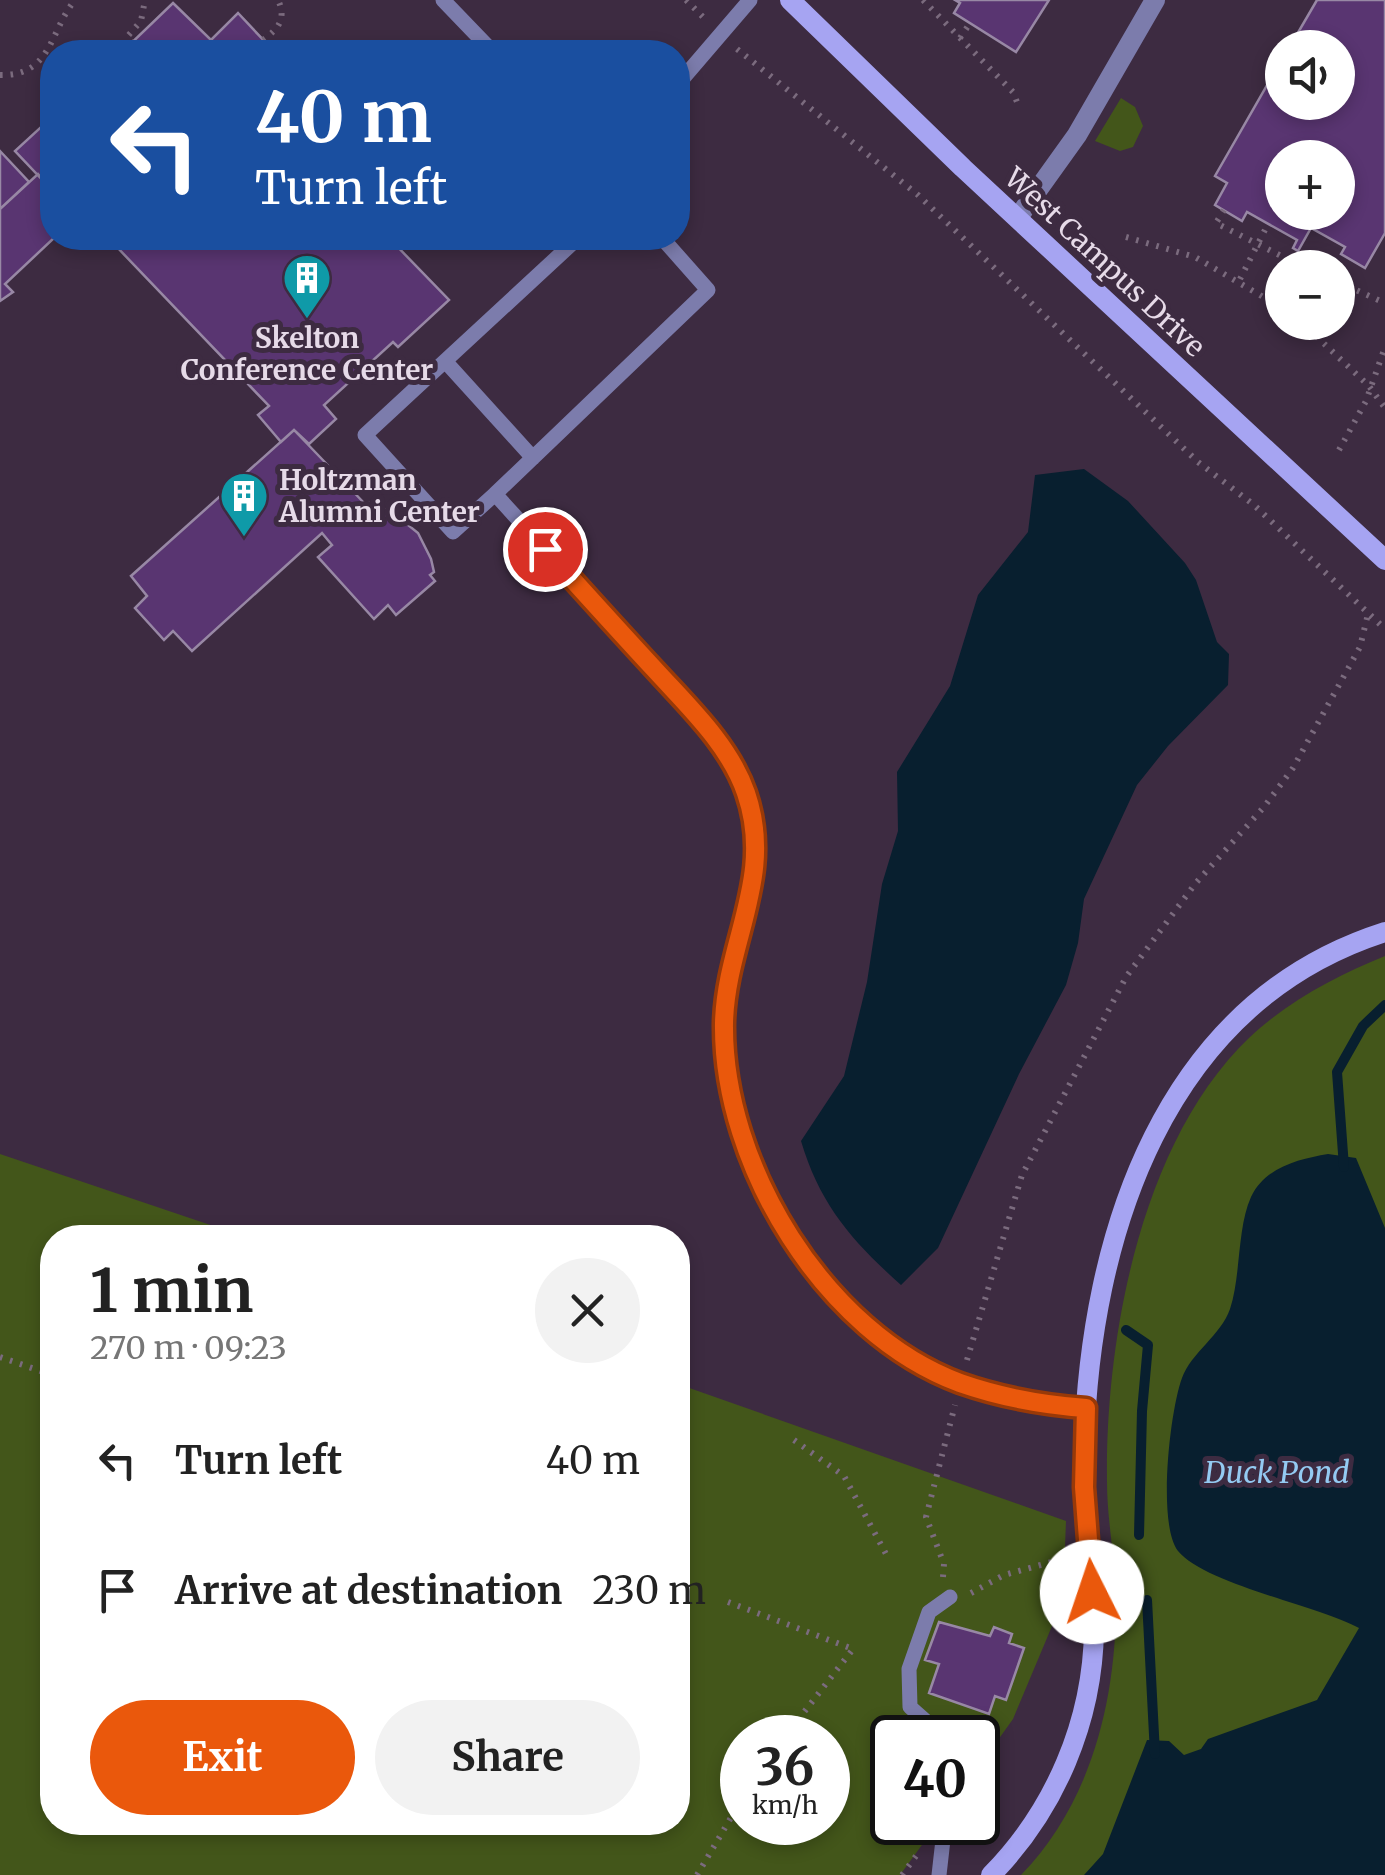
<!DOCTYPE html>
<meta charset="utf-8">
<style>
body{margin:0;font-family:Merriweather,serif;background:#f2f2f2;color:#222;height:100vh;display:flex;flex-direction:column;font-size:38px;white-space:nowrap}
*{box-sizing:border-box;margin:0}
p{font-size:32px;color:#767676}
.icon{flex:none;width:55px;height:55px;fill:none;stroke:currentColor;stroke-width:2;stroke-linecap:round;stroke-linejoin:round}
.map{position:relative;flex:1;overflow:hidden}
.sheet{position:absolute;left:40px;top:1225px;width:650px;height:610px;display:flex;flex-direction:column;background:#fff;border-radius:40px;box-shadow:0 5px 15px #0003}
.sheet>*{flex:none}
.guide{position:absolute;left:40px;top:40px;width:650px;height:210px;border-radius:40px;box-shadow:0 5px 15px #0003;background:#1a4fa0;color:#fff;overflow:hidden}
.fabs{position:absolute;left:1265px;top:30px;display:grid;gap:20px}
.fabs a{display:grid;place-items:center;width:90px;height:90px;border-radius:50%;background:#fff;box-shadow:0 5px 15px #0003;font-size:50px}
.speed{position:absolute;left:720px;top:1715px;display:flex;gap:20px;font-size:50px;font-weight:700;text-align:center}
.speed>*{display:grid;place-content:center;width:130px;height:130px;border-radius:50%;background:#fff;box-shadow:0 5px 15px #0003;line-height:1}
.speed small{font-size:25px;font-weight:400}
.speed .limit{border:5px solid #111;border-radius:15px;background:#fff;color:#111}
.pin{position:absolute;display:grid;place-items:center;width:85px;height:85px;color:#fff;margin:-42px;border:5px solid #fff;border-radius:50%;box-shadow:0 2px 10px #0007}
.me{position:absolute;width:110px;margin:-55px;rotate:356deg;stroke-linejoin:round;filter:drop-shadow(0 0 8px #0008)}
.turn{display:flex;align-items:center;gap:35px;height:210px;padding:0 50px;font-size:45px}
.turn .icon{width:130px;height:130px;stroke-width:2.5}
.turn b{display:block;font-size:70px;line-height:85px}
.round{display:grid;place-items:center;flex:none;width:105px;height:105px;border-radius:52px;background:#f2f2f2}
.headline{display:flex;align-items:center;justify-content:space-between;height:170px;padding:0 50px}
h1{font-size:60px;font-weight:700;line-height:75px}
.cta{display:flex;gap:20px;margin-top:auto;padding:20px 50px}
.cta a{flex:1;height:115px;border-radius:60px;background:#ea580c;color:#fff;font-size:40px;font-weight:700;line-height:115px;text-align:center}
.cta a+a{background:#f2f2f2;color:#222}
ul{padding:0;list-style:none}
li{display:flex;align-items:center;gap:30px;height:130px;padding:0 50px}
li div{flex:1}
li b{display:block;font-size:38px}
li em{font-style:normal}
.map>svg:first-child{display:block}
.green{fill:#43561a;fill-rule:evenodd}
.water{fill:#081f2f}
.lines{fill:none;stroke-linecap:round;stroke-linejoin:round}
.stream{stroke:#081f2f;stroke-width:10}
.building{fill:#593571;stroke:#9888a5;stroke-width:2.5;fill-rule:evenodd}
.path{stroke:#7b6b7e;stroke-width:6;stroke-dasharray:2.5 8;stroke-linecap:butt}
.lane{stroke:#7c7cac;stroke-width:15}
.street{stroke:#7c7cac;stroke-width:20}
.secondary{stroke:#a6a4f2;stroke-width:20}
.route-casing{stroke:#983908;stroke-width:25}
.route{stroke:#ea580c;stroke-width:18}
.labels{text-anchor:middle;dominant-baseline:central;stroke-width:10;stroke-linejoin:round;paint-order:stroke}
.street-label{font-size:28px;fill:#e6dae8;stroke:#3d2b41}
.poi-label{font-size:28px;font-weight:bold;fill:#e6dae8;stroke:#3d2b41}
.water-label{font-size:30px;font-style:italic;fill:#94caf2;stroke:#3d2b41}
</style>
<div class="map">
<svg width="1385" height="1875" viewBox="0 0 1385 1875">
<rect width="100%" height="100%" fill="#3d2b41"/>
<path class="green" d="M1121 98 1135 107 1143 126 1133 147 1120 151 1095 141Z
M1385 956V1875H1021C1091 1803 1116 1701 1116 1603 1116 1562 1107 1522 1107 1482 1105 1338 1141 1141 1249 1038 1288 1001 1336 976 1385 956Z
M0 1154 246 1237 52 1238V1822H678V1384L1066 1521 1063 1600 1013 1719 978 1768V1738H892V1822L938 1823 900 1875H0ZM742 1738H828V1822H742Z"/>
<path class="water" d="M1084 469 1128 501 1185 563 1196 580 1217 642 1229 654 1228 685 1168 746 1137 785 1084 899 1078 943 1066 985 1019 1074 938 1248 901 1285C852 1241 820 1205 801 1141L844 1076 867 982 882 884 898 831 897 772 950 686 978 595 1028 532 1035 475Z
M1328 1154 1356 1158 1385 1228V1875H1084L1103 1854 1147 1740 1169 1741 1184 1755 1201 1749 1208 1739 1317 1700 1359 1628C1316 1605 1205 1584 1178 1551 1157 1524 1170 1410 1182 1378 1191 1353 1221 1335 1230 1309 1241 1276 1237 1228 1251 1197 1265 1167 1299 1159 1328 1154Z"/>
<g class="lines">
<path class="stream" d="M1344 1167 1337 1072 1363 1026 1385 1005
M1126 1330 1148 1345 1142 1411 1139 1535
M1147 1600 1155 1754"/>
</g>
<path class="building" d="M955 0H1049L1016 52 954 13 960 3Z
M1317 0H1385V233L1365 268 1341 254 1345 247 1311 228 1298 251 1293 248 1297 240 1247 212 1242 221 1215 205 1227 183 1215 176 1282 59V102H1338V48H1289ZM1282 158H1338V212H1282Z
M173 3 211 40 238 13 268 45 260 52H122Z
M52 117V190L15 151Z
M0 151 29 182 0 209Z
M38 174 52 190 54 238 5 284 13 292 0 301V209Z
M99 238H389L449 300 398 347 393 342 324 405 336 419 309 444 294 430 281 442 258 415 269 406 114 244 109 248Z
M294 430 366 505 369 503 392 512 418 533 431 559 434 572 430 575 435 581 396 615 388 605 374 619 318 557 332 545 322 533 192 651 173 631 164 640 135 608 147 596 131 576Z
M939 1622 990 1636 994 1627 1012 1634 1009 1643 1024 1648 1006 1700 995 1696 989 1714 929 1693 939 1664 925 1660Z"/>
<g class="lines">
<path class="path" d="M686 0 706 20
M923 0 1013 92 1017 102
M960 38 970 23
M263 40C278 29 287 19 278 0
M132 43 127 37 141 21 145 0
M737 49 918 195 1198 462 1254 505 1385 629
M0 75C52 76 49 32 75 0
M1224 210 1216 223 1305 268
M1126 237 1195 257 1282 308
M1240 279 1268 224
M1338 282 1385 303
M1301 322 1369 386 1385 408
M1339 450 1366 401 1385 347
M0 1357 52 1375
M967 1360 1022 1175 1126 977 1195 884 1264 807 1293 768 1360 647 1368 614
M794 1440 844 1476 886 1554
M943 1577 944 1564 926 1517 955 1405
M971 1593 1004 1575 1066 1558
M728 1602 853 1649 784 1738
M697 1875 742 1799
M902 1875 916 1856"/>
<path class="lane" d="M443 0 493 52
M678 84 750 0
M662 238 708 290 495 494C544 548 594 602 643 657 680 697 729 741 747 794 774 880 725 941 724 1024 723 1165 825 1333 961 1383 1000 1397 1044 1405 1086 1409
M445 361 533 458
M495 494 453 532 365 435 578 238
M945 1738 910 1707 909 1669 929 1612 950 1597
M939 1875 945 1822"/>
<path class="street" d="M1019 216 1077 135 1155 0"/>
<path class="secondary" d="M790 0 963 168 1385 560
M991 1875C1055 1810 1093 1721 1094 1629 1095 1568 1082 1508 1084 1447 1090 1236 1163 1003 1385 932"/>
</g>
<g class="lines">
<g class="route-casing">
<path id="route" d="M545 549C582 590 619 631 657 672 690 708 730 746 746 793 775 877 726 941 724 1023 722 1165 825 1333 960 1383 1000 1397 1044 1405 1086 1408L1084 1487 1092 1592"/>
</g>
<use href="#route" class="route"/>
</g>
<defs>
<g id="building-pin" transform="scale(2.5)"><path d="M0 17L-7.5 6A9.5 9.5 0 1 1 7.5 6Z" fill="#0f9aa8" stroke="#3d2b41"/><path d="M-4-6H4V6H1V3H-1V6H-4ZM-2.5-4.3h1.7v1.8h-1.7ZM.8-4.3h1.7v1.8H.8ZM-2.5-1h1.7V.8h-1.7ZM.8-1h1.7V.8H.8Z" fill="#fff"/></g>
</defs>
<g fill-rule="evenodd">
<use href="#building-pin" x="307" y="278"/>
<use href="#building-pin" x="244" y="496"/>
</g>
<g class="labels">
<g class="street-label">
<text transform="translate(1105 262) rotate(43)">West Campus Drive</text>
</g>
<g class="poi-label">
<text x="307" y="338">Skelton<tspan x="307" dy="32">Conference Center</tspan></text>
<text x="279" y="480" text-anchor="start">Holtzman<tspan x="279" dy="32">Alumni Center</tspan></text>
</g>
<g class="water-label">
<text x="1277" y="1472">Duck Pond</text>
</g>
</g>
</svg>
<div class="fabs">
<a><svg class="icon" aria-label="sound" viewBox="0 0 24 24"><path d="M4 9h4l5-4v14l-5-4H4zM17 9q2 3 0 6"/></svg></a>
<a>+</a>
<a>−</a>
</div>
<div class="speed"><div>36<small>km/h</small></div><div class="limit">40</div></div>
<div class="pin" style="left:545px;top:549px;background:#d93025"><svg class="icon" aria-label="arrive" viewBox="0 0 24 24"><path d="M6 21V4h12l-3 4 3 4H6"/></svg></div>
<svg class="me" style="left:1092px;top:1592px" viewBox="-20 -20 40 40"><circle r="19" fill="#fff"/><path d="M0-13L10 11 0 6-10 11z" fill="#ea580c"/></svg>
<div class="guide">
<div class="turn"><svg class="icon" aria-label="left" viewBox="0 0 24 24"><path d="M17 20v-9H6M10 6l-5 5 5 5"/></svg><div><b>40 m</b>Turn left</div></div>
</div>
<section class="sheet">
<div class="headline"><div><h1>1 min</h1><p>270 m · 09:23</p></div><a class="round"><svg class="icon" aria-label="close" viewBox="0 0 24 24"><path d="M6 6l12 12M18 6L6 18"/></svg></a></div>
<ul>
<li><svg class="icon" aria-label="left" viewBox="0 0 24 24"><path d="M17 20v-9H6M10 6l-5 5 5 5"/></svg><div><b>Turn left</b></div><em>40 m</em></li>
<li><svg class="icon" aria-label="arrive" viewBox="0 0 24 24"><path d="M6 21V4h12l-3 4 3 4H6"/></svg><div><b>Arrive at destination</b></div><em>230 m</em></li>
</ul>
<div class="cta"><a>Exit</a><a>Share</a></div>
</section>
</div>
